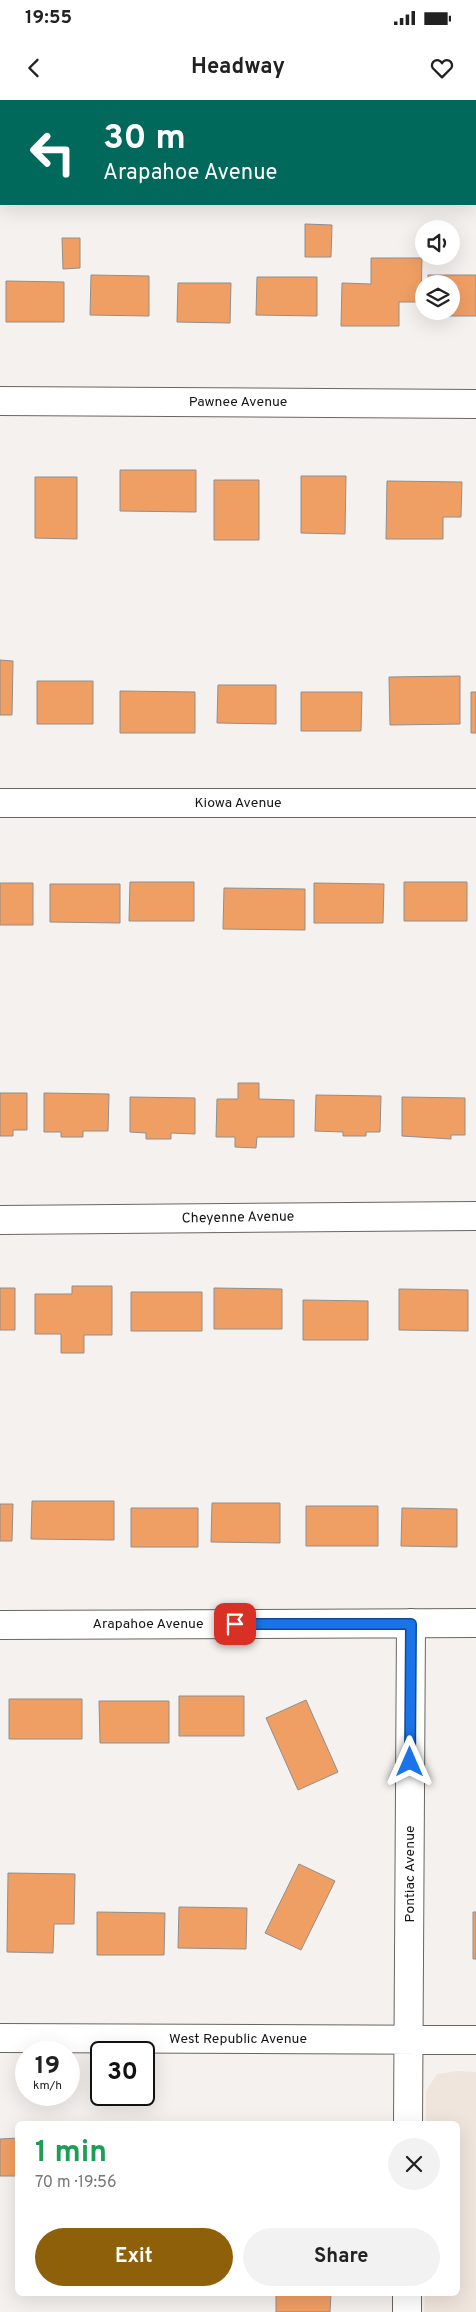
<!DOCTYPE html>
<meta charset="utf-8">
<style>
body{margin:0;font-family:Overpass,sans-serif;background:#f2f2f2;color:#222;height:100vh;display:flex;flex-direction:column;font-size:19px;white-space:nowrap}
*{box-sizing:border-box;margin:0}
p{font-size:16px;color:#767676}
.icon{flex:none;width:28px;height:28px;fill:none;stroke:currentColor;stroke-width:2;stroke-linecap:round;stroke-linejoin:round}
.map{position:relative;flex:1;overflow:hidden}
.panel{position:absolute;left:15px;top:2021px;width:445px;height:175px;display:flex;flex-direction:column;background:#fff;border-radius:8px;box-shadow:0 5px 20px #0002}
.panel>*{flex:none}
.banner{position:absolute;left:0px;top:0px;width:476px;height:105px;box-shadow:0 5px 20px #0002;background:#00695c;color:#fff;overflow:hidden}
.tools{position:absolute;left:415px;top:120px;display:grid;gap:10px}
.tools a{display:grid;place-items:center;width:45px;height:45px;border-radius:50%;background:#fff;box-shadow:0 5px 20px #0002;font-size:25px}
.speed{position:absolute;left:15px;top:1941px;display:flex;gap:10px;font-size:25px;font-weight:700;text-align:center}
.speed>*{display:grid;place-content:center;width:65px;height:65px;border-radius:50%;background:#fff;box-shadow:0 5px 20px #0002;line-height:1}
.speed small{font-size:12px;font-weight:400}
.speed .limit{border:2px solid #111;border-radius:8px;background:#fff;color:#111}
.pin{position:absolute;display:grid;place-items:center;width:42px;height:42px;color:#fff;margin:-21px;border-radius:10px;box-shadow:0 2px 8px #0006}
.me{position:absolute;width:55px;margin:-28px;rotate:0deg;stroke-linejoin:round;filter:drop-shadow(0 0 4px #0008)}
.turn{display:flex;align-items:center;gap:18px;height:105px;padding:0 20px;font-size:22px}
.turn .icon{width:65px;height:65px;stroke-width:2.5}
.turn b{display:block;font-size:35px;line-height:42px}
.round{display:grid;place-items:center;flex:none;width:52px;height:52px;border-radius:26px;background:#f2f2f2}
.overview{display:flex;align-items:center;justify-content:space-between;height:85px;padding:0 20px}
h1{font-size:30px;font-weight:700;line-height:38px;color:#1e9e55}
.button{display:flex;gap:10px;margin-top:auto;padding:10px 20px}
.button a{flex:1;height:58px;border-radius:30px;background:#8f600a;color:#fff;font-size:20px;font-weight:700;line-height:58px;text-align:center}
.button a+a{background:#f2f2f2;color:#222}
.status{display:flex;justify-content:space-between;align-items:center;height:35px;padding:0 25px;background:#fff;direction:ltr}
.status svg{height:14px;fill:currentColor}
header{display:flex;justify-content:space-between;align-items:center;height:65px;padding:0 20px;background:#fff;font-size:22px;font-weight:700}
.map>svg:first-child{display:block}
.built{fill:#f0e5dd}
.building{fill:#f09f64;stroke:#928e8c}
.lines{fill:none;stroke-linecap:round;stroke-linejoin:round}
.minor-casing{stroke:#696563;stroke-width:30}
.minor{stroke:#fff;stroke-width:28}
.route-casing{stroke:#114b97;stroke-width:12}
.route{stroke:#1a73e8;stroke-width:9}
.labels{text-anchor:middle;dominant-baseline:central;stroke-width:4.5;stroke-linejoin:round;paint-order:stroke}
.street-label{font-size:14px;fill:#171514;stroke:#fff}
</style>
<div class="status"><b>19:55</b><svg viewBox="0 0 49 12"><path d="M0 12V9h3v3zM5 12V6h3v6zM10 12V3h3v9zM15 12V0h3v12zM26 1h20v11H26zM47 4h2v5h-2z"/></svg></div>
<header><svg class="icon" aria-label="back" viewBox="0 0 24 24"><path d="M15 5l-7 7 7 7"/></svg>Headway<svg class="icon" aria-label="heart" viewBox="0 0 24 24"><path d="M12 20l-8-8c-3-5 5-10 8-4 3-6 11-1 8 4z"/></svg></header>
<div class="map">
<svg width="476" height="2212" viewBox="0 0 476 2212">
<rect width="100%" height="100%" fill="#f5f1ee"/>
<path class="built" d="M457 1971 476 1972V2212H424L425 2194H458V2024H426V1991L437 1974Z"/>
<path class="building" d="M305 124 332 125 331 157H305Z
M62 138H80V168L63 169Z
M371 158H422L421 202H399V226H341L342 183 371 184Z
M91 175 149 176V216L90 215Z
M428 175H476V216H428V211H451V184H428Z
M257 177H317V216L256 215Z
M6 181 64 182V222H6Z
M178 183H231L230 223 177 222Z
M120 370H196V412L120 411Z
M301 376H346L345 434 301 433Z
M35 377H77V439L35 438Z
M214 380H259V440H214Z
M387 381 462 382 461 417H443V439H386Z
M0 560 13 561 12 615H0Z
M460 576V624L390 625 389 577Z
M37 581H93V624H37Z
M218 585H276V624L217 623Z
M120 591 195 592V633H120Z
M301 592H362L361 631H301Z
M471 592H476V633H471Z
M130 782H194V821H129Z
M404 782H467V821H404Z
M0 783H33V825H0Z
M314 783 384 784 383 823H314Z
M50 784H120V823L50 822Z
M224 788 305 789V830L223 829Z
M238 983H259V999L294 1000V1037H257L256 1048 235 1047V1037H216L217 999H238Z
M0 993H27V1030H13V1036H0Z
M44 993 109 994 108 1031H83V1037H61V1032H44Z
M316 995 381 996 380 1032H366V1036H343V1032L315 1031Z
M130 997 195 998V1034L171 1033V1039H146V1033L130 1032Z
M402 997 465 998V1035H451V1039L402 1036Z
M72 1186H112V1235H84V1253H61V1234H35V1194H72Z
M0 1188H15V1230H0Z
M214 1188 282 1189V1229H214Z
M399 1189 468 1190V1231L399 1230Z
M131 1192H202V1231H131Z
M303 1200 368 1201V1240H303Z
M32 1401H114V1440L31 1439Z
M212 1403H280V1443L211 1442Z
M0 1404H13L12 1441H0Z
M306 1406H378V1446H306Z
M131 1408H198V1447H131Z
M402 1408 457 1409V1447L401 1446Z
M179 1596H244V1636H179Z
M9 1599H82V1639H9Z
M306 1600 338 1672 298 1690 266 1618Z
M99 1601H169V1643H100Z
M299 1764 335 1781 301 1850 265 1833Z
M8 1773 75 1774 74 1824H54L53 1853 7 1852Z
M179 1807 247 1808 246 1849 178 1848Z
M97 1812 165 1813 164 1855H97Z
M473 1812H476V1859H473Z
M18 2038V2076H0V2039Z
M276 2194H331L330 2212H276Z"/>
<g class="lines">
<g class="minor-casing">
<path id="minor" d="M0 301 476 304
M0 703H476
M0 1120 476 1116
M0 1525 476 1523
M0 1938 476 1940
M408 2024 411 1523
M407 2212V2194"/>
</g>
<use href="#minor" class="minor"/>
</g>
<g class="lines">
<g class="route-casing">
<path id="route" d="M235 1524H411L410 1662"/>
</g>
<use href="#route" class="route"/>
</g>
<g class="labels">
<g class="street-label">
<text x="238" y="302">Pawnee Avenue</text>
<text x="238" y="703">Kiowa Avenue</text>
<text transform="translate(238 1118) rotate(-1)">Cheyenne Avenue</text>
<text x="148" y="1524">Arapahoe Avenue</text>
<text transform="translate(410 1774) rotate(-90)">Pontiac Avenue</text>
<text x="238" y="1939">West Republic Avenue</text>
</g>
</g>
</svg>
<div class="tools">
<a><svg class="icon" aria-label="sound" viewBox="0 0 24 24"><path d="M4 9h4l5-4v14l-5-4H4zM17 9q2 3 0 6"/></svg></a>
<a><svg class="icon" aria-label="layers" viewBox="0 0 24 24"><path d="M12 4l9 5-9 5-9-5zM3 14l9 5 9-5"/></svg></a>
</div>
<div class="speed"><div>19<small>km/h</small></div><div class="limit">30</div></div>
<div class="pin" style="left:235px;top:1524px;background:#d93025"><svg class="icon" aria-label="arrive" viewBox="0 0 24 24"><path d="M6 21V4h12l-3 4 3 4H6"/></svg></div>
<svg class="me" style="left:410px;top:1662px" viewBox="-20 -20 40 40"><path d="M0-17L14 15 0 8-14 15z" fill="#1a73e8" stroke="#fff" stroke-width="4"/></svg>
<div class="banner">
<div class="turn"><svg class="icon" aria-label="left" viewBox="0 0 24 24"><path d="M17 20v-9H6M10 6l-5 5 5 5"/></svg><div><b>30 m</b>Arapahoe Avenue</div></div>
</div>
<section class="panel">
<div class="overview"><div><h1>1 min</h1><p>70 m · 19:56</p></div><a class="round"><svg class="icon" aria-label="close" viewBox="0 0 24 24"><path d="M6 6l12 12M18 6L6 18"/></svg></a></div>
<div class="button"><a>Exit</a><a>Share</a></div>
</section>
</div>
